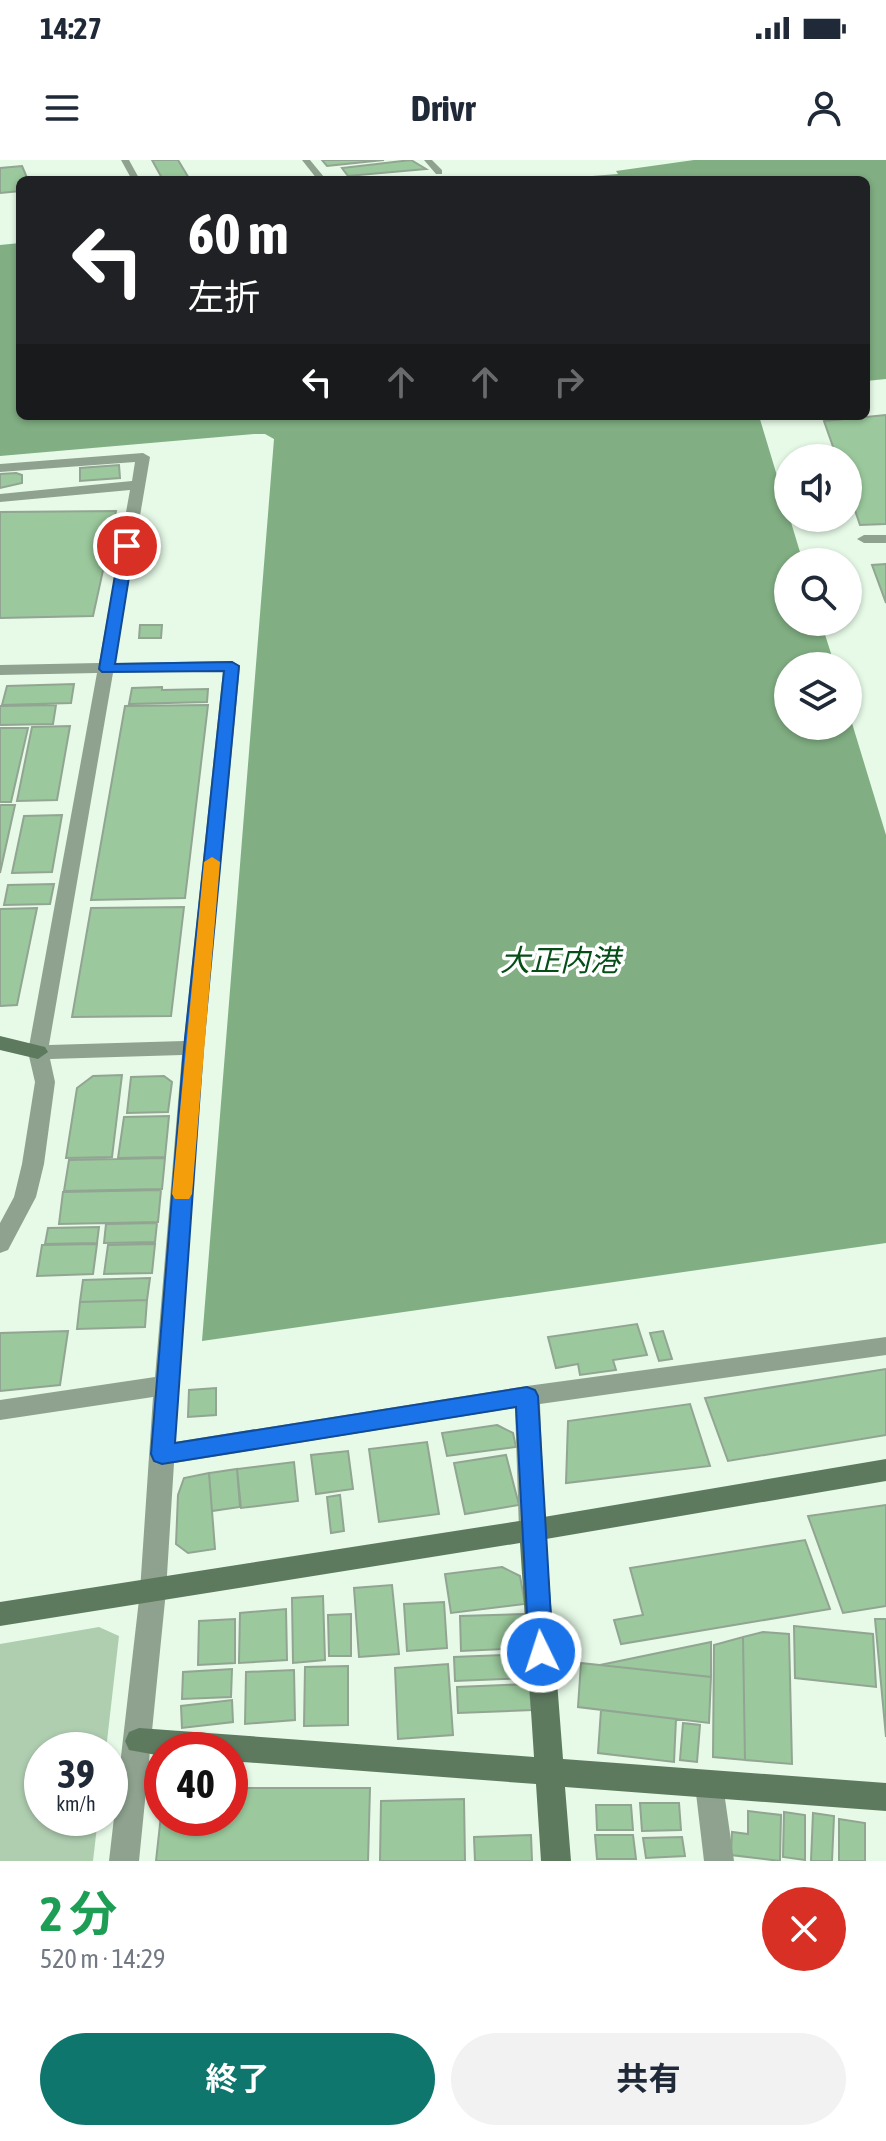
<!DOCTYPE html>
<html lang="ja">
<meta charset="utf-8">
<style>
body{margin:0;font-family:"Asap Condensed","Noto Sans JP",sans-serif;background:#f2f2f3;color:#1f2937;height:100vh;display:flex;flex-direction:column;font-size:30px;white-space:nowrap}
*{box-sizing:border-box;margin:0}
p{font-size:26px;color:#747a83}
.icon{flex:none;width:44px;height:44px;fill:none;stroke:currentColor;stroke-width:2;stroke-linecap:round;stroke-linejoin:round}
.map{position:relative;height:1701px;overflow:hidden}
.drawer{display:flex;flex-direction:column;background:#fff;flex:1}
.drawer>*{flex:none}
.guide{position:absolute;left:16px;top:16px;width:854px;height:244px;border-radius:12px;box-shadow:0 2px 6px #0004;background:#202124;color:#fff;overflow:hidden}
.fabs{position:absolute;left:774px;top:284px;display:grid;gap:16px}
.fabs a{display:grid;place-items:center;width:88px;height:88px;border-radius:50%;background:#fff;box-shadow:0 2px 6px #0004;font-size:40px}
.speed{position:absolute;left:24px;top:1572px;display:flex;gap:16px;font-size:40px;font-weight:700;text-align:center}
.speed>*{display:grid;place-content:center;width:104px;height:104px;border-radius:50%;background:#fff;box-shadow:0 2px 6px #0004;line-height:1}
.speed small{font-size:20px;font-weight:400}
.speed .limit{border:12px solid #d22;background:#fff;color:#111}
.pin{position:absolute;display:grid;place-items:center;width:68px;height:68px;color:#fff;margin:-34px;border:4px solid #fff;border-radius:50%;box-shadow:0 2px 8px #0007}
.me{position:absolute;width:88px;margin:-44px;rotate:356deg;stroke-linejoin:round;filter:drop-shadow(0 0 6px #0008)}
.turn{display:flex;align-items:center;gap:28px;height:168px;padding:0 40px;font-size:36px}
.turn .icon{width:104px;height:104px;stroke-width:2.5}
.turn b{display:block;font-size:56px;line-height:68px}
.lanes{display:flex;align-items:center;height:76px;padding:0 40px;background:#0003;justify-content:center;gap:40px;direction:ltr}
.lanes .off{opacity:.35}
.round{display:grid;place-items:center;flex:none;width:84px;height:84px;border-radius:42px;background:#f2f2f3}
.summary{display:flex;align-items:center;justify-content:space-between;height:136px;padding:0 40px}
h1{font-size:48px;font-weight:700;line-height:60px;color:#1e9e55}
.action{display:flex;gap:16px;margin-top:auto;padding:16px 40px}
.action a{flex:1;height:92px;border-radius:48px;background:#0f766e;color:#fff;font-size:32px;font-weight:700;line-height:92px;text-align:center}
.action a+a{background:#f2f2f3;color:#1f2937}
.status{display:flex;justify-content:space-between;align-items:center;height:56px;padding:0 40px;background:#fff;direction:ltr}
.status svg{height:22px;fill:currentColor}
header{display:flex;justify-content:space-between;align-items:center;height:104px;padding:0 40px;background:#fff;font-size:36px;font-weight:700}
.map>svg:first-child{display:block}
.green{fill:#afceb0}
.water{fill:#81ae83}
.building{fill:#9bc99d;stroke:#92a492;stroke-width:2}
.lines{fill:none;stroke-linecap:round;stroke-linejoin:round}
.lane{fill:#8ea28f;fill-rule:evenodd}
.street{fill:#8ea28f;fill-rule:evenodd}
.secondary{fill:#5d7a5f;fill-rule:evenodd}
.route{fill:#1a73e8;stroke:#114b97;stroke-width:2}
.slow{fill:#f59e0b}
.labels{text-anchor:middle;dominant-baseline:central;stroke-width:7;stroke-linejoin:round;paint-order:stroke}
.water-label{font-size:30px;font-style:italic;fill:#064e17;stroke:#fff}
</style>
<div class="status"><b>14:27</b><svg viewBox="0 0 49 12"><path d="M0 12V9h3v3zM5 12V6h3v6zM10 12V3h3v9zM15 12V0h3v12zM26 1h20v11H26zM47 4h2v5h-2z"/></svg></div>
<header><svg class="icon" aria-label="menu" viewBox="0 0 24 24"><path d="M4 6h16M4 12h16M4 18h16"/></svg>Drivr<svg class="icon" aria-label="person" viewBox="0 0 24 24"><circle cx="12" cy="8" r="4"/><path d="M4 21q1-7 8-7t8 7"/></svg></header>
<div class="map">
<svg width="886" height="1701" viewBox="0 0 886 1701">
<rect width="100%" height="100%" fill="#e6fae7"/>
<path class="green" d="M99 1467 119 1476 106 1590H42V1658H98L93 1701H0V1484Z"/>
<path class="water" d="M694 0H886V219L866 221V20H540L618 14 616 11Z
M20 83V256H759L803 402H788V462H821L835 506H788V566H848V550L886 675V1083L202 1181 274 279 265 274H254L0 296V85Z"/>
<path class="building" d="M152 0H178L190 20H163Z
M322 0H384L327 6Z
M411 0 426 9 348 16 342 8Z
M22 6 28 20H20V31L0 33V8Z
M886 255V364L860 365 848 330V298H837L824 261Z
M119 305 120 318 80 321V308Z
M16 313 22 315V323L0 328V314Z
M116 351 93 456 0 458V352Z
M886 404V443L872 405Z
M140 465H162L161 478H139Z
M74 524 71 543 2 545 7 526Z
M162 527V530L208 529 207 542 129 544 132 528Z
M56 545 53 564 0 565V546Z
M208 545 185 738 91 740 125 546Z
M70 566 57 640 17 641 32 567Z
M0 568H28L11 642H0Z
M0 645H15L0 713Z
M62 655 52 712 12 713 24 656Z
M54 724 50 744 4 745 8 725Z
M184 747 171 856 72 857 91 748Z
M37 748 17 845 0 846V749Z
M122 915 112 997 66 998 77 928 93 916Z
M164 916 172 922 168 952 127 953 131 917Z
M169 956 165 997 118 998 124 957Z
M165 998 162 1029 64 1031 69 1000Z
M161 1030 158 1062 59 1064 63 1032Z
M157 1063 155 1082 104 1083 106 1064Z
M99 1067 97 1083 45 1084 48 1068Z
M97 1084 93 1114 37 1116 42 1085Z
M155 1084 152 1113 104 1114 108 1085Z
M150 1118 147 1140 80 1142 83 1120Z
M147 1140 145 1167 77 1169 80 1142Z
M637 1164 647 1195 613 1200 616 1210 580 1215 578 1204 556 1208 548 1177Z
M68 1171 60 1225 0 1231V1173Z
M663 1171 672 1199 659 1201 650 1173Z
M886 1209V1275L728 1301 705 1238Z
M216 1228V1255L188 1257 189 1230Z
M690 1244 710 1306 566 1323 568 1261Z
M497 1265 513 1273 516 1287 447 1296 442 1273Z
M427 1282 439 1354 379 1362 369 1289Z
M348 1291 353 1329 316 1334 311 1295Z
M506 1295 519 1345 465 1354 454 1303Z
M294 1302 298 1341 241 1348 237 1309Z
M237 1309 240 1347 212 1351 209 1313Z
M209 1313 215 1389 188 1393 176 1384 178 1335 184 1318Z
M340 1335 344 1371 331 1373 327 1337Z
M886 1345V1446L843 1453 808 1356Z
M805 1380 830 1449 621 1484 614 1460 643 1455 630 1408Z
M502 1407 520 1416 525 1444 451 1453 445 1414Z
M392 1425 399 1494 359 1497 354 1428Z
M323 1436 325 1500 293 1503 292 1438Z
M444 1442 447 1488 407 1491 404 1444Z
M286 1449 287 1500 239 1503 240 1453Z
M351 1454V1496H329L328 1455Z
M526 1454 529 1488 461 1491 460 1456Z
M235 1459V1503L198 1505 199 1461Z
M875 1459H886V1577Z
M794 1466 873 1474 876 1527 795 1518Z
M763 1472 789 1474 792 1604 745 1600 743 1477Z
M743 1477 745 1600 713 1597 714 1485Z
M711 1482V1517L600 1505Z
M526 1494 528 1518 455 1521 454 1497Z
M581 1503 711 1517 709 1563 578 1547Z
M448 1504 453 1575 398 1579 395 1508Z
M348 1506V1565L304 1566 305 1507Z
M232 1509 231 1537 182 1539 183 1512Z
M294 1510 295 1560 245 1564 246 1512Z
M529 1524 532 1550 458 1553 457 1527Z
M232 1540 233 1562 182 1568 181 1546Z
M601 1550 676 1559 674 1602 598 1593Z
M683 1563 700 1565 697 1602 680 1600Z
M230 1628H370L368 1701H156L162 1646V1658H230Z
M464 1639 465 1701H380L381 1641Z
M640 1643H679L681 1670 642 1671Z
M596 1645H631L633 1670H597Z
M748 1651 781 1655 780 1701 731 1695 732 1672 748 1674Z
M784 1652 805 1655V1700L783 1697Z
M813 1653 834 1656 832 1701H811Z
M839 1659 865 1663V1701H839Z
M531 1675 532 1701H475L474 1677Z
M595 1675H633L636 1699H597Z
M682 1677 685 1696 646 1698 643 1678Z"/>
<g class="lines">
<path class="lane" d="M121 0H129L140 20H132Z
M302 0H310L324 17 323 19H317Z
M424 0H432L442 10V14H436Z"/>
<path class="street" d="M143 293 150 297 115 503 232 501 240 506 203 888 175 1282 527 1226 886 1177V1195L540 1244 545 1370 541 1378 532 1381 523 1378 519 1370 515 1248 174 1303 166 1431 139 1701H109L140 1431 153 1237 0 1260V1240L155 1217 182 895 50 899 55 922 44 1004 36 1037 8 1090 0 1093V1063L14 1037 22 1004 35 922 28 892 97 513 0 515V505L99 503 130 330 0 342V334L132 321 135 302 0 312V304ZM223 511 184 881 49 885 113 513Z
M886 375V383H864L857 379 864 375Z
M709 1611 719 1615 723 1625 734 1701H704L695 1625 699 1615Z"/>
<path class="secondary" d="M0 876 45 887 48 892 38 899 0 890Z
M886 1299V1321L546 1379 563 1599 886 1623V1651L565 1627 571 1701H541L536 1624 230 1601V1590H162V1596L129 1590 125 1581 129 1572 139 1568 534 1597 520 1383 0 1466V1442L532 1359Z"/>
</g>
<path class="route" d="M127 382 134 386 115 504 232 502 239 506 203 888 175 1283 527 1227 535 1230 538 1236 553 1492 550 1500 541 1503 532 1500 529 1492 516 1247 162 1304 154 1301 151 1294 184 888 224 511 102 512 99 509 120 386Z"/>
<path class="slow" d="M212 697 220 702 192 1034 189 1039H175L172 1034 204 702Z"/>
<g class="labels">
<g class="water-label">
<text x="560" y="800">大正内港</text>
</g>
</g>
</svg>
<div class="fabs">
<a><svg class="icon" aria-label="sound" viewBox="0 0 24 24"><path d="M4 9h4l5-4v14l-5-4H4zM17 9q2 3 0 6"/></svg></a>
<a><svg class="icon" aria-label="search" viewBox="0 0 24 24"><circle cx="10" cy="10" r="6"/><path d="M15 15l6 6"/></svg></a>
<a><svg class="icon" aria-label="layers" viewBox="0 0 24 24"><path d="M12 4l9 5-9 5-9-5zM3 14l9 5 9-5"/></svg></a>
</div>
<div class="speed"><div>39<small>km/h</small></div><div class="limit">40</div></div>
<div class="pin" style="left:127px;top:386px;background:#d93025"><svg class="icon" aria-label="arrive" viewBox="0 0 24 24"><path d="M6 21V4h12l-3 4 3 4H6"/></svg></div>
<svg class="me" style="left:541px;top:1492px" viewBox="-20 -20 40 40"><circle r="17" fill="#1a73e8" stroke="#fff" stroke-width="3"/><path d="M0-11L8 9 0 5-8 9z" fill="#fff"/></svg>
<div class="guide">
<div class="turn"><svg class="icon" aria-label="left" viewBox="0 0 24 24"><path d="M17 20v-9H6M10 6l-5 5 5 5"/></svg><div><b>60 m</b>左折</div></div>
<div class="lanes"><svg class="icon" aria-label="left" viewBox="0 0 24 24"><path d="M17 20v-9H6M10 6l-5 5 5 5"/></svg><svg class="icon off" aria-label="ahead" viewBox="0 0 24 24"><path d="M12 20V5M6 11l6-6 6 6"/></svg><svg class="icon off" aria-label="ahead" viewBox="0 0 24 24"><path d="M12 20V5M6 11l6-6 6 6"/></svg><svg class="icon off" aria-label="right" viewBox="0 0 24 24"><path d="M7 20v-9h11M14 6l5 5-5 5"/></svg></div>
</div>
</div>
<section class="drawer">
<div class="summary"><div><h1>2 分</h1><p>520 m · 14:29</p></div><a class="round" style="background:#d93025;color:#fff"><svg class="icon" aria-label="close" viewBox="0 0 24 24"><path d="M6 6l12 12M18 6L6 18"/></svg></a></div>
<div class="action"><a>終了</a><a>共有</a></div>
</section>
